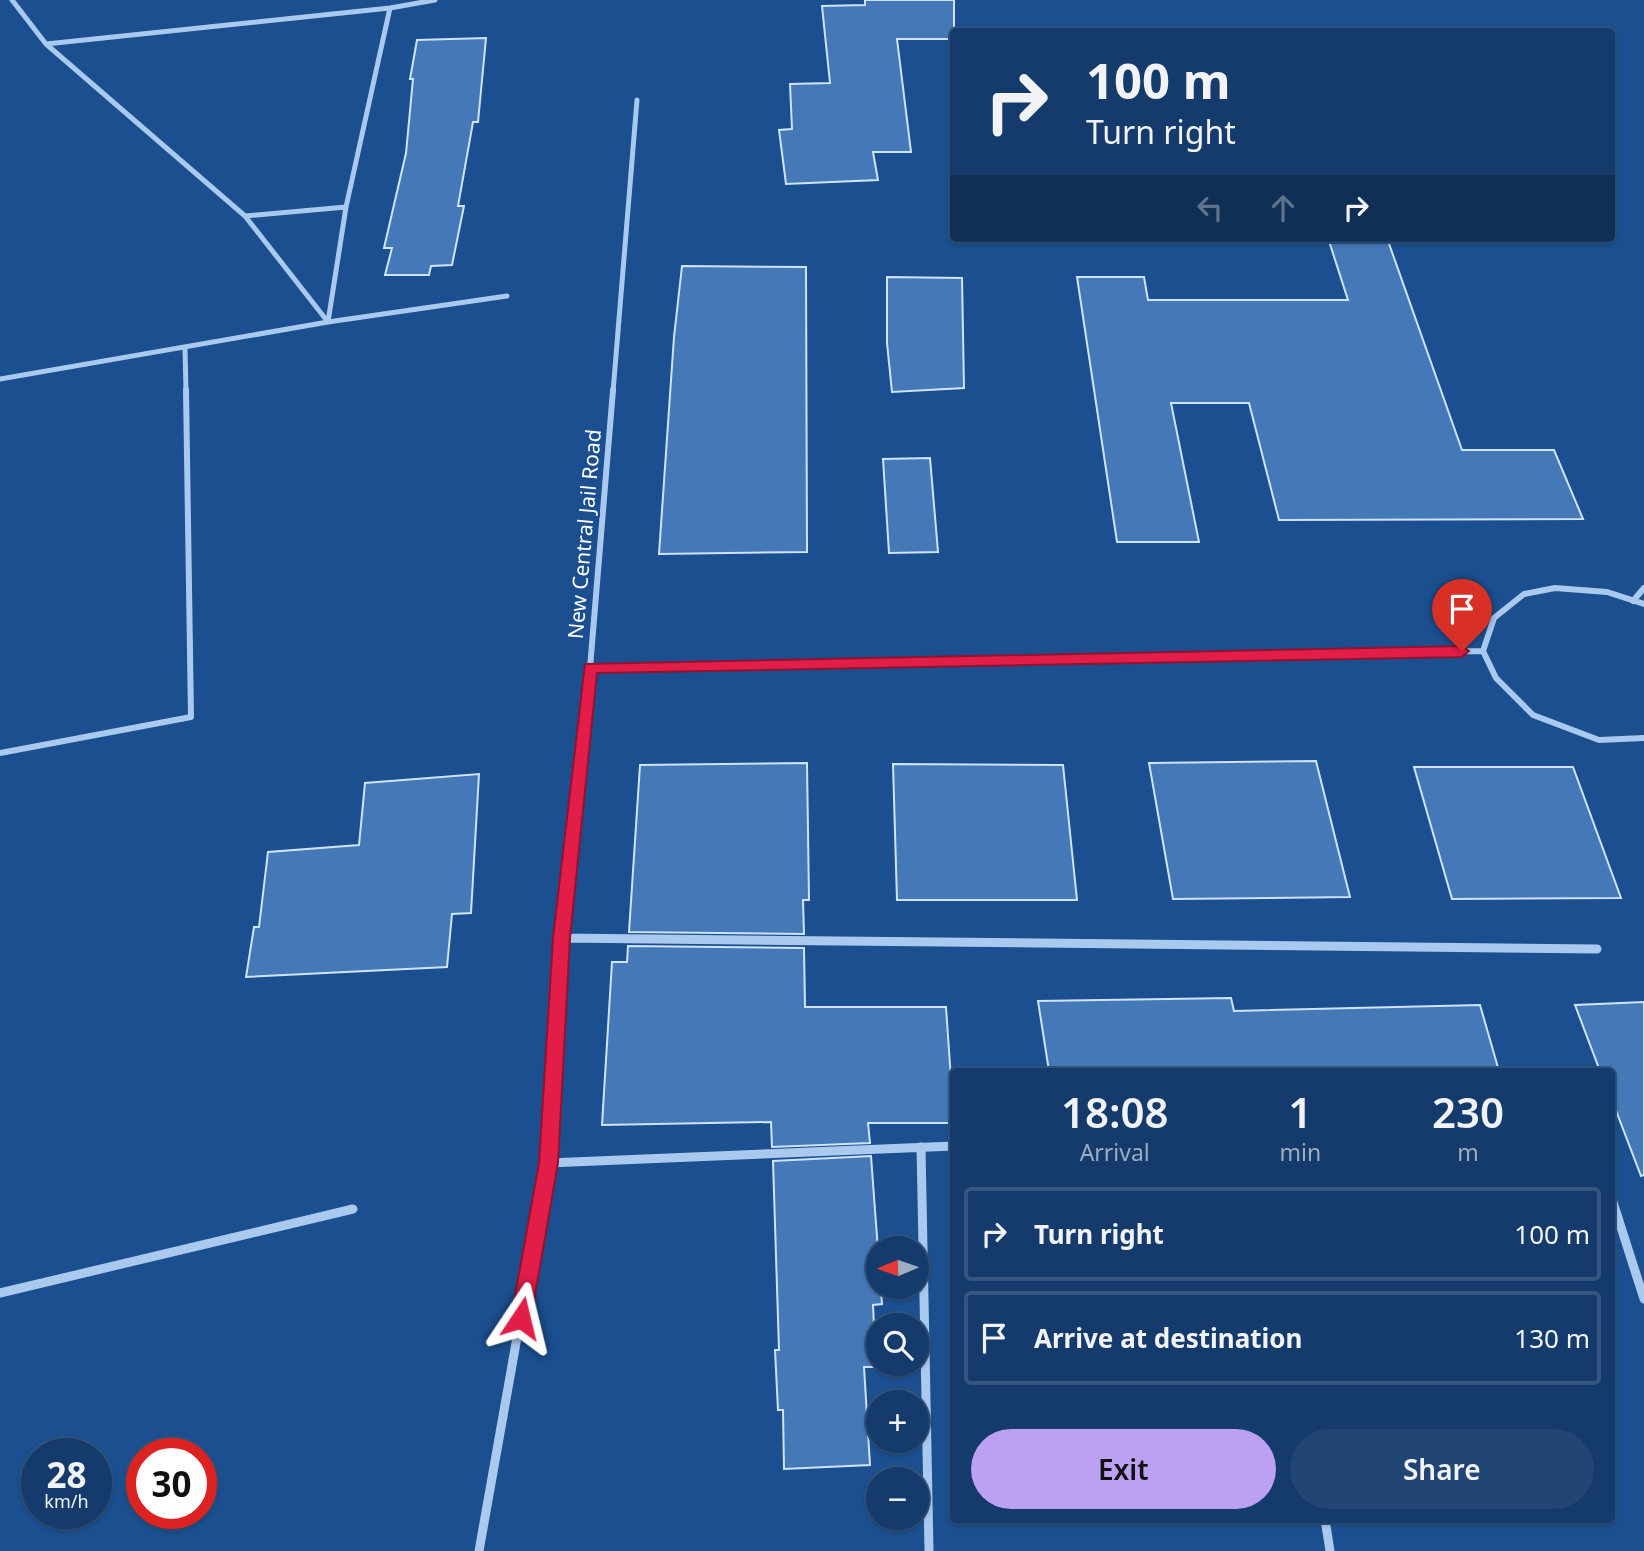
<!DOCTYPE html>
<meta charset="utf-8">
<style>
body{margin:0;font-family:"Noto Sans",sans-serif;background:#214673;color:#f1f3f6;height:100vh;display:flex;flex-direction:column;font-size:26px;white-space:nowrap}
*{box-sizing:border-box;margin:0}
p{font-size:23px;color:#9dadc1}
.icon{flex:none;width:38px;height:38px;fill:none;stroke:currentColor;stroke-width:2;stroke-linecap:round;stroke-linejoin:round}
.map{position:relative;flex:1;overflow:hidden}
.sheet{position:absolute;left:950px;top:1068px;width:665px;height:455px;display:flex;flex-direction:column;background:#143b6b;border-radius:7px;box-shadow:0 2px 5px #0004,0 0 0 2px #33557e}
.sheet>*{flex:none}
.guide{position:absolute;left:950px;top:28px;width:665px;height:214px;border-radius:7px;box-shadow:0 2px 5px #0004,0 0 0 2px #33557e;background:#143b6b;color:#f1f3f6;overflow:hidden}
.needle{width:46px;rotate:268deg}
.buttons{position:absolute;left:866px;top:1236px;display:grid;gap:14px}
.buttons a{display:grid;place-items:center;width:63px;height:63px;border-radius:50%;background:#143b6b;box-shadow:0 2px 5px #0004,0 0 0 2px #33557e;font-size:35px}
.speed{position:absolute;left:21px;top:1438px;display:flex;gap:14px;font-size:35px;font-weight:700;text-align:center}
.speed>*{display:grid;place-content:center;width:91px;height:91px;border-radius:50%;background:#143b6b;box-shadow:0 2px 5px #0004,0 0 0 2px #33557e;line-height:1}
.speed small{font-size:18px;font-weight:400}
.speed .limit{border:10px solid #d22;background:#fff;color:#111}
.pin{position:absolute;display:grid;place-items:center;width:60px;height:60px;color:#fff;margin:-72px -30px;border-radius:50% 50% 50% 0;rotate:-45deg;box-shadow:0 0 7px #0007}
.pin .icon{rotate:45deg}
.me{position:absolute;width:77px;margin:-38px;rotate:10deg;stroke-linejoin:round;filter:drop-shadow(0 0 5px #0008)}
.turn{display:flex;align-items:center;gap:24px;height:147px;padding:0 21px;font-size:32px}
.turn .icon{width:91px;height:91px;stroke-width:2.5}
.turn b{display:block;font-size:49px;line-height:60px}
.lanes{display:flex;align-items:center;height:66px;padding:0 21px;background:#0003;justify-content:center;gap:35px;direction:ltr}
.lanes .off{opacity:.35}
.eta{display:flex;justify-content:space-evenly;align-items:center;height:119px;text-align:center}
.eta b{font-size:42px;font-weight:600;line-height:49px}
.primary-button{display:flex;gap:14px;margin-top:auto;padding:14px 21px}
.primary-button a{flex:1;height:80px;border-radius:42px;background:#bca0f2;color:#111;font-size:28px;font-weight:600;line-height:80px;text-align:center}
.primary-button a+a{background:#214673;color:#f1f3f6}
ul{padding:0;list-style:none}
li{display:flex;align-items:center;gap:21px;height:94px;margin:0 14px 10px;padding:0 7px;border:4px solid #33557e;border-radius:7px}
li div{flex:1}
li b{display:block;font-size:26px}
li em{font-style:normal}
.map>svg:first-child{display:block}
.building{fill:#4478b7;stroke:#cfe3fa;stroke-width:2}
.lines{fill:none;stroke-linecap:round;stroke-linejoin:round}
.street-far2{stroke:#a9c9ee;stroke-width:5}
.street-far1{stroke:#a9c9ee;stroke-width:6}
.street{stroke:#a9c9ee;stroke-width:9}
.route{fill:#e11d48;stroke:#92132f;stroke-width:2}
.labels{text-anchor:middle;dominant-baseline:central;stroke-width:5;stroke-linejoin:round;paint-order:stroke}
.street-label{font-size:21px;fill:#fff;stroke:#1b4f8f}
</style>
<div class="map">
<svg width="1644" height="1551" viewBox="0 0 1644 1551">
<rect width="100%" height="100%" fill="#1b4f8f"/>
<path class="building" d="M865 0H954V39H897L911 152H873L878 180 786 184 779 130 792 129 790 84 830 83 822 6 865 5Z
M486 38 478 122H473L458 206H464L452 265 431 266 429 275H385L392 248H384L406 153 413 79H410L417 40Z
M1328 238H1387L1462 450H1554L1583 519 1279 520 1249 403H1171L1199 542H1117L1077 277H1144L1148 300H1348Z
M682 266 806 267 807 552 659 554 674 337Z
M887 277 962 278 964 388 892 392 887 343Z
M930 458 938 552 889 553 883 459Z
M1316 761 1350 897 1173 899 1149 763Z
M807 763 809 900H803L804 934 629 932 640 765Z
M893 764 1063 765 1077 900H897Z
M1414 767H1573L1621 898 1452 899Z
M479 774 471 913 452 914 447 967 246 977 254 927H259L268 852 359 845 365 783Z
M628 946 804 948 805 1007H946L954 1123H868L870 1143 772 1147 771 1122 602 1125 612 962H627Z
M1231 998 1234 1011 1480 1005 1499 1071H1049L1038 1001Z
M1644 1002V1175L1641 1176 1612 1100V1071H1600L1575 1005Z
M871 1156 882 1304 873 1305 876 1367H864L870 1465 784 1469 783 1410H778L775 1350H779L773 1161Z"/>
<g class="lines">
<path class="street-far2" d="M12 0 46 44 245 216 328 322 346 207 390 8
M46 44 390 8 435 0
M245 216 346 207
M185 348 186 392
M0 379 328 322 507 296
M613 392 637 100"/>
<path class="street-far1" d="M1633 601 1644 588
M1644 604 1607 592 1555 588 1524 594 1494 618 1483 651 1496 678 1533 715 1599 740 1644 738
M590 668 1483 651
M0 753 191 717 186 390
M566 898 590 668 613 390"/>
<path class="street" d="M562 938 1597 949
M921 1147 929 1551
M548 1163 954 1146
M1612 1199 1644 1299
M0 1293 353 1209
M1325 1519 1330 1551
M479 1551 548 1163 566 896"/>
</g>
<path class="route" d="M1462 646 1469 651 1462 657 597 673 570 938 558 1163 531 1318 528 1325 521 1328 514 1325 511 1318 539 1163 553 938 585 664Z"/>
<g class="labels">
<g class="street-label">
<text transform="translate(584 534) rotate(-85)">New Central Jail Road</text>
</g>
</g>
</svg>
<div class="buttons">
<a><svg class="needle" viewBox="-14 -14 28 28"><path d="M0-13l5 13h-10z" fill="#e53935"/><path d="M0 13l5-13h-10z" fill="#9dadc1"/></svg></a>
<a><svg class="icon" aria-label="search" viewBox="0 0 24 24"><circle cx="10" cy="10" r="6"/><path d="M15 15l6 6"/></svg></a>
<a>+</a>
<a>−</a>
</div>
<div class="speed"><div>28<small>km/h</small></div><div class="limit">30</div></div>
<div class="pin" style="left:1462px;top:651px;background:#d93025"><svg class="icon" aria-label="arrive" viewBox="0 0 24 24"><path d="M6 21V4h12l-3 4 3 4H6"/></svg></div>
<svg class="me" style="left:521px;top:1318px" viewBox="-20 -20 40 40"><path d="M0-17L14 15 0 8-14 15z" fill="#e11d48" stroke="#fff" stroke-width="4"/></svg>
<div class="guide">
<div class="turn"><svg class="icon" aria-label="right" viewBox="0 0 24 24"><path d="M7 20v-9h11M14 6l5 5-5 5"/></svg><div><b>100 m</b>Turn right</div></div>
<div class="lanes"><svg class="icon off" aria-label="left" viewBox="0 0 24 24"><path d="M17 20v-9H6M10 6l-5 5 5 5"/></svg><svg class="icon off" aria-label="ahead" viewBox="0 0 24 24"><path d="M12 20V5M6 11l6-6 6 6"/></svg><svg class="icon" aria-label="right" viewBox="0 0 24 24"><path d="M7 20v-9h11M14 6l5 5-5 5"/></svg></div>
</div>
<section class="sheet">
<div class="eta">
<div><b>18:08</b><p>Arrival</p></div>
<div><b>1</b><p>min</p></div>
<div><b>230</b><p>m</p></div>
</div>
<ul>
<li><svg class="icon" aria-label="right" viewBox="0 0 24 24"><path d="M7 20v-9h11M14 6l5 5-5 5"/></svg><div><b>Turn right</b></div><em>100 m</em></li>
<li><svg class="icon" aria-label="arrive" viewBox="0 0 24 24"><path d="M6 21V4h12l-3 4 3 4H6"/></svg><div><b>Arrive at destination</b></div><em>130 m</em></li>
</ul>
<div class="primary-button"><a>Exit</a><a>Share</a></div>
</section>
</div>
